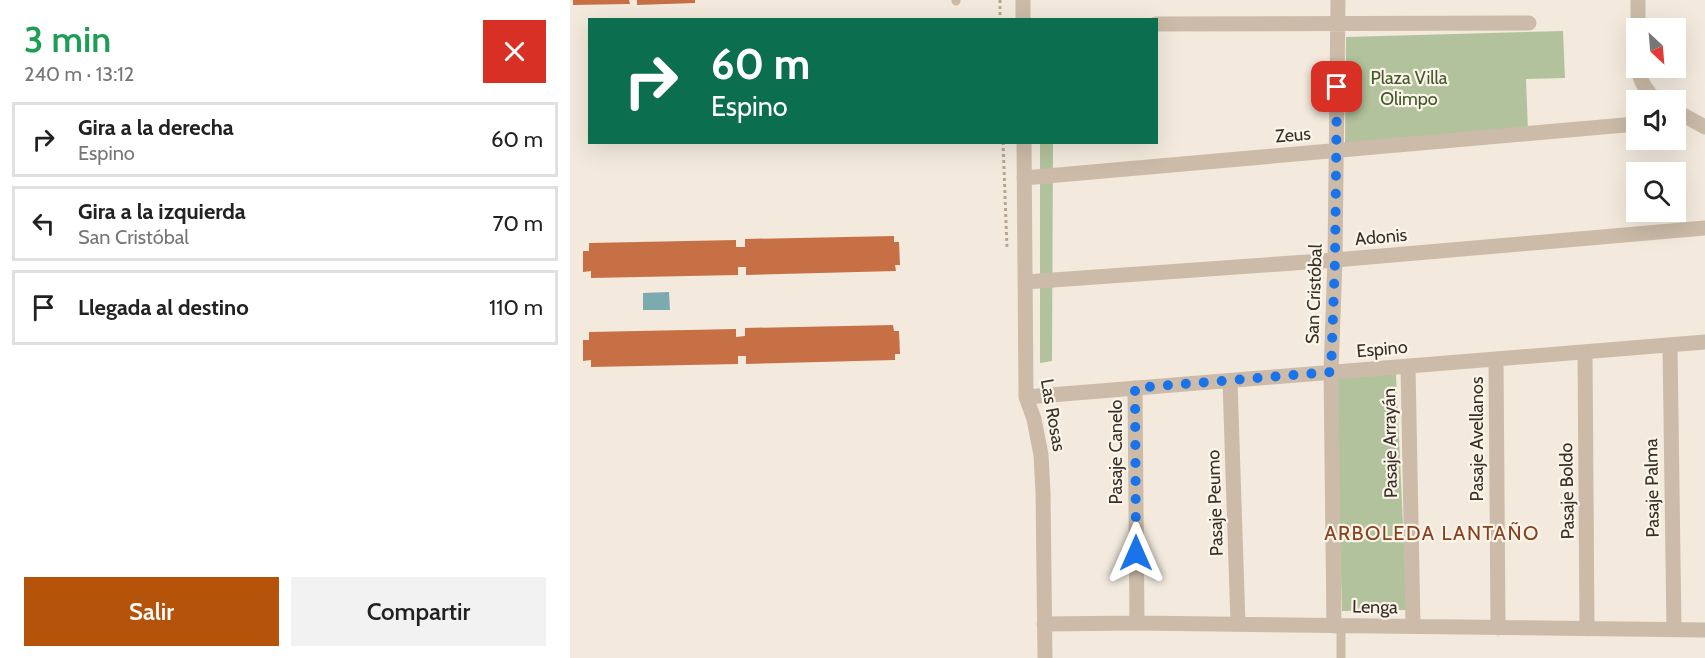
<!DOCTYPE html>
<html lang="es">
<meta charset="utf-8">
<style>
body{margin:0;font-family:Cabin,sans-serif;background:#f2f2f2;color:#222;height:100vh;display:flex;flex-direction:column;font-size:22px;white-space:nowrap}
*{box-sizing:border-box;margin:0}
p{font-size:20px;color:#767676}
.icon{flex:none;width:33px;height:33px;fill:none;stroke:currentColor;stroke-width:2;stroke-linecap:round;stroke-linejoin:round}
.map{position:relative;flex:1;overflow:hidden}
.side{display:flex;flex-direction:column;background:#fff;width:570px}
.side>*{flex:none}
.banner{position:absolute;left:18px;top:18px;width:570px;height:126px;border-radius:0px;box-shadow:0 6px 24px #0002;background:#0b6e4f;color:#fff;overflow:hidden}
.needle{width:39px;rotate:154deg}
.controls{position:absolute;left:1056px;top:18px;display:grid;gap:12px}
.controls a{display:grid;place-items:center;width:60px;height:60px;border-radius:0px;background:#fff;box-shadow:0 6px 24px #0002;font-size:30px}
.pin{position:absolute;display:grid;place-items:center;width:51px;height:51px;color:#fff;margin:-26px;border-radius:12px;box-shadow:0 3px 9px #0006}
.me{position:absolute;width:66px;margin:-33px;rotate:0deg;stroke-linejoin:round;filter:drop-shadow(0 0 4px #0008)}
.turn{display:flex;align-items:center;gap:21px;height:126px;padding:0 24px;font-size:27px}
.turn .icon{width:78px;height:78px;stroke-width:2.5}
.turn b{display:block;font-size:42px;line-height:51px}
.round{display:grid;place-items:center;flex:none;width:63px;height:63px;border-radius:0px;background:#f2f2f2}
.head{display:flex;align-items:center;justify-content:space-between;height:102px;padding:0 24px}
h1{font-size:36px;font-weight:600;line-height:45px;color:#1e9e55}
.cta{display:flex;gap:12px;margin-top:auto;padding:12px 24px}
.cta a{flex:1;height:69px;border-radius:0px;background:#b45309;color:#fff;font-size:24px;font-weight:600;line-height:69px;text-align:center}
.cta a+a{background:#f2f2f2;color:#222}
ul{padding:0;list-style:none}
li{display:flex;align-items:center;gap:18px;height:75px;margin:0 12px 9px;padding:0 12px;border:3px solid #e0e0e0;border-radius:0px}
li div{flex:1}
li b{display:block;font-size:22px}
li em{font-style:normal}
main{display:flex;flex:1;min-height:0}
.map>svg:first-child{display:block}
.green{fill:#b2c29c}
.water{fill:#7baab0}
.building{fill:#c77046}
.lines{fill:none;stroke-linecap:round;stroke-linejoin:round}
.path{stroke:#b7a592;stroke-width:3;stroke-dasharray:3 3;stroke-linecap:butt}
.service{stroke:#cbbba8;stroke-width:9}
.minor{stroke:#cbbba8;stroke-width:15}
.route{stroke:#1a73e8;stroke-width:10;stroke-dasharray:0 18}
.labels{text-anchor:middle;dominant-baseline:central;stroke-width:4.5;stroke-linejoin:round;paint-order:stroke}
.park-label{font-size:18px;fill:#43572c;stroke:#faf4e9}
.street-label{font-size:18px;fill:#382f29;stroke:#faf4e9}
.neighbourhood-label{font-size:20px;letter-spacing:1.5px;fill:#884220;stroke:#faf4e9}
</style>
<main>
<section class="side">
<div class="head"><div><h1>3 min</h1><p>240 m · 13:12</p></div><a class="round" style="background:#d93025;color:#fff"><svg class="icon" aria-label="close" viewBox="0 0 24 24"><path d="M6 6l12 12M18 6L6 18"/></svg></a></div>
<ul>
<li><svg class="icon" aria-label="right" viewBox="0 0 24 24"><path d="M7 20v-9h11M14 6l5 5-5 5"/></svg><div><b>Gira a la derecha</b><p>Espino</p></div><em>60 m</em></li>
<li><svg class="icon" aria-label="left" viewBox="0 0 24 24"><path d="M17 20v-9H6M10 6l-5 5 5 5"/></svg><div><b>Gira a la izquierda</b><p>San Cristóbal</p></div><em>70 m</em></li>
<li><svg class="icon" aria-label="arrive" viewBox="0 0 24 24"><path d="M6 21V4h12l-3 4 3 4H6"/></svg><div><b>Llegada al destino</b></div><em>110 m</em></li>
</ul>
<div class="cta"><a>Salir</a><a>Compartir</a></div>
</section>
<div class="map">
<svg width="1135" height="658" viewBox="0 0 1135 658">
<rect width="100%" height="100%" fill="#f3eadd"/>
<path class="green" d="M993 31 995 78 956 79 958 131 775 148 776 37Z
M470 143H483L482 361 470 363Z
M826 374 837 610 772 611 765 379Z"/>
<path class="water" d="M99 292 100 310H73V293Z"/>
<path class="building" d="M3 0H59L60 4 3 5Z
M67 0H125V3L67 5Z
M324 236V242H329L330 265H325L326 271 176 275V267H168V275L21 278V271L13 272V251H19V243L166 240V247H175V239Z
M323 325 324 331H329L330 354H325V360L176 364V356H168V364L21 367V360L13 361V340H19V332L166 329V337L175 336V328Z"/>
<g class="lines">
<path class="path" d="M430 0V20
M433 142 437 249"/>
<path class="service" d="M386 0V1
M771 626V658"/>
<path class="minor" d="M453 0V20
M586 24 959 23
M1068 28V0
M1068 68C1070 82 1076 92 1087 100
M1106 111 1135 127
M454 142 456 397 464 419 471 455 473 492 475 658
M454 178 1066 124
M455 282 765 260 1135 228
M1100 345 1104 630
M1015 352 1017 629
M926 359 928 628
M838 366 843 626
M660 381 668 624
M565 388 567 623
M456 397 1135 342
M474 624 567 623 1135 630
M764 626 761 372 765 260 768 0"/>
</g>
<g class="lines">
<path class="route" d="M566 553 565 388 761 372 765 260 767 87"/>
</g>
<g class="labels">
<g class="park-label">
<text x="839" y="78">Plaza Villa<tspan x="839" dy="21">Olimpo</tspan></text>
</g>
<g class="street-label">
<text transform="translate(723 135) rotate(-5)">Zeus</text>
<text transform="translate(811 237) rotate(-5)">Adonis</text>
<text transform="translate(744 294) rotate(-88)">San Cristóbal</text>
<text transform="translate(812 349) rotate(-5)">Espino</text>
<text transform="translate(483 415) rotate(80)">Las Rosas</text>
<text transform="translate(907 439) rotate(-90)">Pasaje Avellanos</text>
<text transform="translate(820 443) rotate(-91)">Pasaje Arrayán</text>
<text transform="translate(546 452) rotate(-90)">Pasaje Canelo</text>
<text transform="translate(1082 488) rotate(-91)">Pasaje Palma</text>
<text transform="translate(997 491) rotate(-91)">Pasaje Boldo</text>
<text transform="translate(645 503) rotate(-92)">Pasaje Peumo</text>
<text transform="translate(805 607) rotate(1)">Lenga</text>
</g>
<g class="neighbourhood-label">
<text x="862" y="533">ARBOLEDA LANTAÑO</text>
</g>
</g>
</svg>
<div class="controls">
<a><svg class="needle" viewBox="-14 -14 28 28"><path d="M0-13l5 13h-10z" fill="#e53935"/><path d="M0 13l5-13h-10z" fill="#767676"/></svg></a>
<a><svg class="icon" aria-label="sound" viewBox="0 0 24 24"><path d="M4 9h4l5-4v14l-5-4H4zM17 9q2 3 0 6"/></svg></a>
<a><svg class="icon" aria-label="search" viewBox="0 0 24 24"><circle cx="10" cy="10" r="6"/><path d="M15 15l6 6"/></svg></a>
</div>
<div class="pin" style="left:767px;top:87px;background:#d93025"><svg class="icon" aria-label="arrive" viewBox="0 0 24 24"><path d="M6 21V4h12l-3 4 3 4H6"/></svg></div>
<svg class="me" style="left:566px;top:553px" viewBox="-20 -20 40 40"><path d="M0-17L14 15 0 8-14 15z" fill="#1a73e8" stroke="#fff" stroke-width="4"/></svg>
<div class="banner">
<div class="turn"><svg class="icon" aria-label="right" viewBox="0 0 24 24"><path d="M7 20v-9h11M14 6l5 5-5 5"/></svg><div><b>60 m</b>Espino</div></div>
</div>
</div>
</main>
